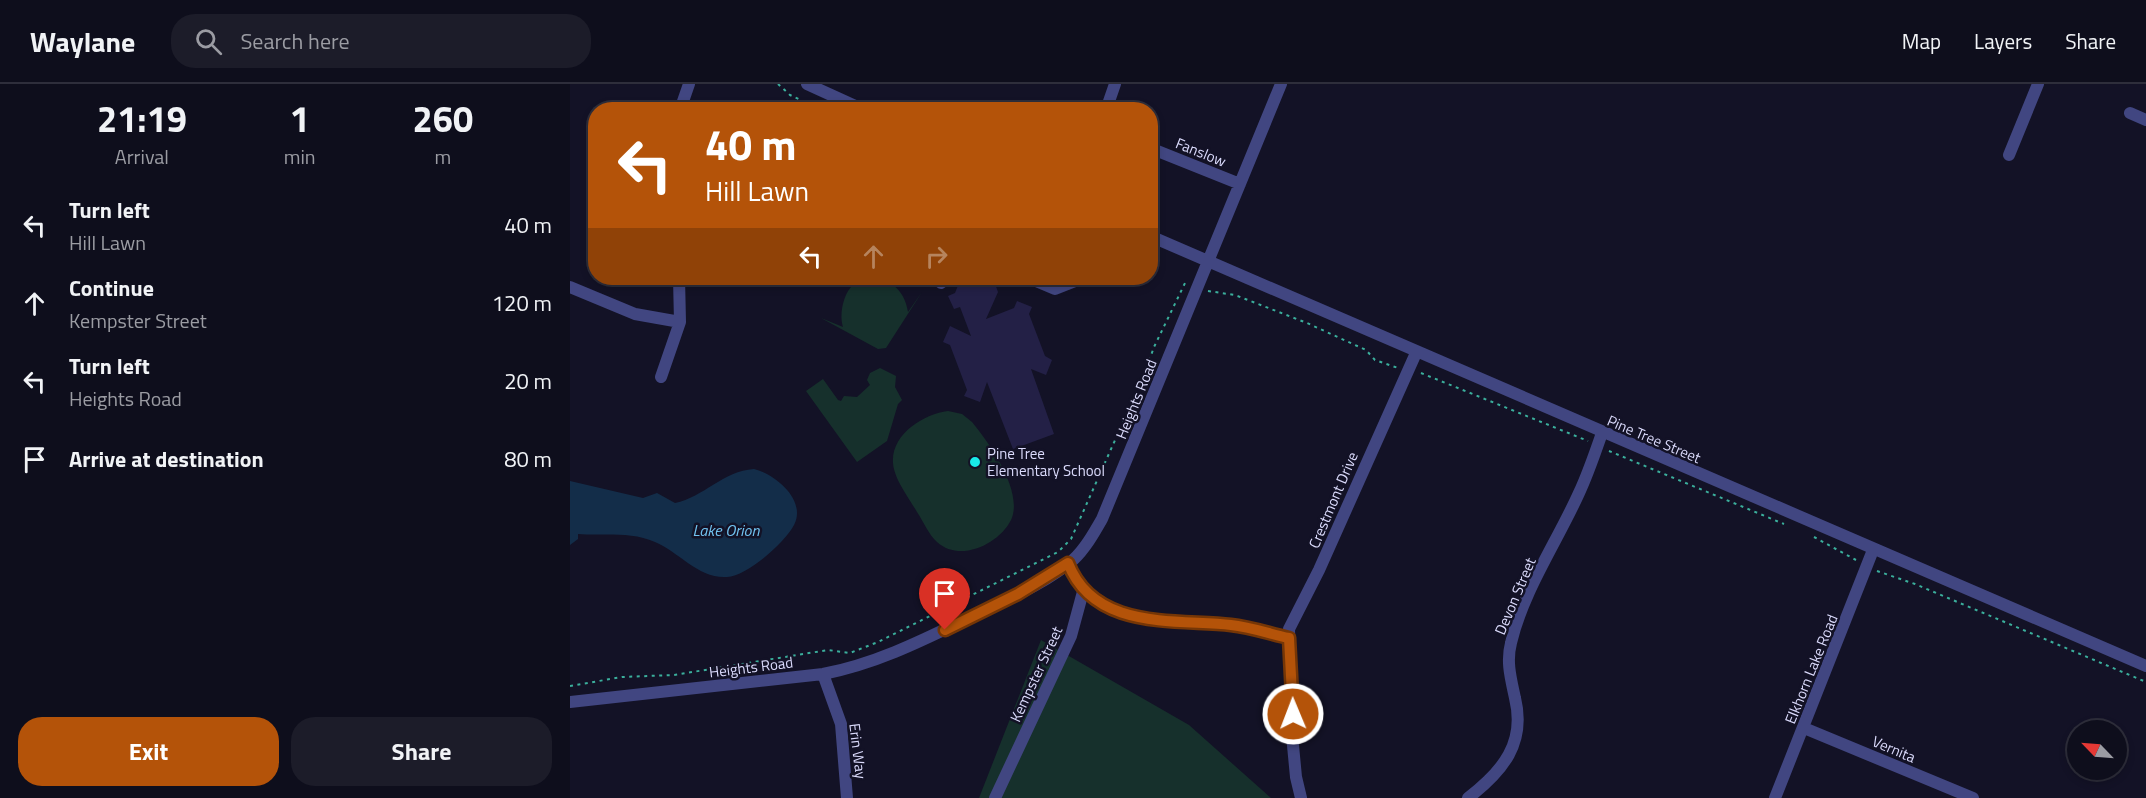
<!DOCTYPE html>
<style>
body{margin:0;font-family:"Titillium Web",sans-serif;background:#1c1c29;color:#f1f3f6;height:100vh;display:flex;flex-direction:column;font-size:22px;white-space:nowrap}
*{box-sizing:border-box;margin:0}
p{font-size:20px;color:#9b9ca3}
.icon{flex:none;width:33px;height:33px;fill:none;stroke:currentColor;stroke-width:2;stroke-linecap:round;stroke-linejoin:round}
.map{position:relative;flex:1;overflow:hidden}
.drawer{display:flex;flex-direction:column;background:#0e0e1c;width:570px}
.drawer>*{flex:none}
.banner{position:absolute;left:18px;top:18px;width:570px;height:183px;border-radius:24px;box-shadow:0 3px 9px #0003,0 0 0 2px #2e2e3b;background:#b45309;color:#fff;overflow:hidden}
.needle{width:39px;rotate:295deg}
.tools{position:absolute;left:1497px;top:636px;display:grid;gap:12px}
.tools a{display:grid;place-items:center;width:60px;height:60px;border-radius:50%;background:#0e0e1c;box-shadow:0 3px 9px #0003,0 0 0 2px #2e2e3b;font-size:30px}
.pin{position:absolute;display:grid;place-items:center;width:51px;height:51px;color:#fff;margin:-62px -26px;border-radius:50% 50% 50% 0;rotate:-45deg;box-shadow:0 0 6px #0007}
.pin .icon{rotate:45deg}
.me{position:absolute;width:66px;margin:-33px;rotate:359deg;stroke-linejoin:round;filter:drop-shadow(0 0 4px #0008)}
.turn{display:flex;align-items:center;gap:21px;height:126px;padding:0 18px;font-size:27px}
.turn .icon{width:78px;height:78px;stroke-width:2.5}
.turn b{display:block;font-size:42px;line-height:51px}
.lanes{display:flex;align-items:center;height:57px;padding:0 18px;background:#0003;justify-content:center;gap:30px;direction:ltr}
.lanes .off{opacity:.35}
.eta{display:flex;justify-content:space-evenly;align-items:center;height:102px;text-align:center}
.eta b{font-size:36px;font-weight:700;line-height:42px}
.action{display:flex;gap:12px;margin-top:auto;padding:12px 18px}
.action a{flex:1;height:69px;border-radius:24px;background:#b45309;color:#fff;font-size:24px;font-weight:700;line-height:69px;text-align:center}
.action a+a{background:#1c1c29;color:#f1f3f6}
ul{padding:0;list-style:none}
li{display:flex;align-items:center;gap:18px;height:78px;padding:0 18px}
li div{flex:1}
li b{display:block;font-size:22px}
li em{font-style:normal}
header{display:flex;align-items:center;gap:36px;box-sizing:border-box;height:84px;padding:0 30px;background:#0e0e1c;border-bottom:2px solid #2e2e3b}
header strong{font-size:28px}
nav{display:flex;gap:33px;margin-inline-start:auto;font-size:21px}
.search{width:420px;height:54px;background:#1c1c29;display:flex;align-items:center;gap:15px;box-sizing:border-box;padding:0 21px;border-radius:24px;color:#9b9ca3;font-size:22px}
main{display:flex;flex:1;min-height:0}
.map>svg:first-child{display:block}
.green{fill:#16302c}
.water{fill:#132d49}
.building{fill:#232046}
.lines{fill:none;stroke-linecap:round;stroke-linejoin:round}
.path{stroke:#3baf9c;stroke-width:2;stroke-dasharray:3 4.5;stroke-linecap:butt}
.minor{stroke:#414681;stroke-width:12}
.route-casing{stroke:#753606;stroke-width:15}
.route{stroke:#b45309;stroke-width:10}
.poi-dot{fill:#18eae9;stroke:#131226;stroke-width:2}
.labels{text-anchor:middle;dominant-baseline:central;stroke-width:5;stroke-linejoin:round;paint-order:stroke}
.street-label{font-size:15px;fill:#dbdbfc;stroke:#131226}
.poi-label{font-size:15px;fill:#dbdbfc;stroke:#131226;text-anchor:start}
.water-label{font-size:16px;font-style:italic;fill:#72c4f2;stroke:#131226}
</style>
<header>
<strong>Waylane</strong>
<div class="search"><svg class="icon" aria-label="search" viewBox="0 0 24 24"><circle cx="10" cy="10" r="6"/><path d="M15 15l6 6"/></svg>Search here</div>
<nav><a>Map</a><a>Layers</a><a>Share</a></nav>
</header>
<main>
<section class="drawer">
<div class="eta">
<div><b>21:19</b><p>Arrival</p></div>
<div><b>1</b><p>min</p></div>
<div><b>260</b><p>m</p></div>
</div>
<ul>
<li><svg class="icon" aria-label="left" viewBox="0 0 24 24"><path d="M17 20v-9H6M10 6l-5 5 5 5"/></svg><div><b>Turn left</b><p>Hill Lawn</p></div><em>40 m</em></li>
<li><svg class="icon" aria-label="ahead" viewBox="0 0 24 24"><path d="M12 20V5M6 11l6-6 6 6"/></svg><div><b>Continue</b><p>Kempster Street</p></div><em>120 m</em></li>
<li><svg class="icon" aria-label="left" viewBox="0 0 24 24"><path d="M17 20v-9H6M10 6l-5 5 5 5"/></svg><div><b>Turn left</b><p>Heights Road</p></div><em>20 m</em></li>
<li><svg class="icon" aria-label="arrive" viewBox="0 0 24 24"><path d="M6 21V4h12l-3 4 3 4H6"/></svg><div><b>Arrive at destination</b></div><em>80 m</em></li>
</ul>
<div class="action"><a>Exit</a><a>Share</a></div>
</section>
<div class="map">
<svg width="1576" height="714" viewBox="0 0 1576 714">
<rect width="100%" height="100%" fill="#131226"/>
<path class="green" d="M308 194C325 199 335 209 338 228L352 208 316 264 308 265 251 234 273 243C269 231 273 210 283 201 290 195 300 195 308 194Z
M310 284 326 292 325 303 332 316 328 320 317 357 287 378 236 307 253 295 268 316 271 317 274 312 287 313 300 301 297 296 300 289Z
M378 327 392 330 402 338C420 360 454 408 441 436 429 460 390 479 367 458 359 451 353 437 347 428 339 414 324 395 323 379 321 350 354 330 378 327Z
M471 556 619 641 701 714H409Z"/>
<path class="water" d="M184 385C205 390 237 416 224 441 215 458 178 492 157 493 129 495 109 468 85 458 60 447 33 452 8 450V455L0 461V397L73 414 87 409 105 419C134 413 153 387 184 385Z"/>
<path class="building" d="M391 194H423L428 208 416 235 444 224 447 217 462 223 459 230 475 272 482 276 476 291 461 285 484 350 443 365 417 298 410 318 394 312 397 306 380 261 373 258 380 242 401 252 390 223 384 225 378 212 385 209Z"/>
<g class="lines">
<path class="path" d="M208 0 220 11 252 26
M638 207 665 211 737 239 796 266 805 276 828 284
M851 289 1018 357
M1039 367 1214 440
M1244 453 1286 476
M1307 487 1345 500 1576 598
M0 602 52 593 104 591 258 566 280 569 308 558 488 468 501 455 574 291 584 263 616 197"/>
<path class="minor" d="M237 0 294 26
M110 26 119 0
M536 26 545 0
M1560 29 1576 36
M580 64 670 100
M1439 71 1468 0
M580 152 1576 582
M459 194 485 205 513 194
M371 199 373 194
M0 203 65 230 110 238
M91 293 110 238 109 194
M498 479C524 546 603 535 661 541 681 543 700 550 719 554
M253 590 271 640 277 714
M0 618 253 590C310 579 359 553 411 528 442 513 476 499 503 476 515 465 524 449 532 435L711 0
M1234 644 1403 714
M425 714 501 552 514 504
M731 714 726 693 722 651 719 545 749 486 846 269
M898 714C933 687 956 659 945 614 941 595 936 578 941 559 953 507 987 458 1009 409 1018 390 1025 369 1032 349
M1205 714 1303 466"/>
</g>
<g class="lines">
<g class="route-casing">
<path id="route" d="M375 546 448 510 498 479C524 546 603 535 661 541 681 543 700 550 719 554L723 630"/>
</g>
<use href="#route" class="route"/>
</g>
<circle class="poi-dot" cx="405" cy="378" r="6"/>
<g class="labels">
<g class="street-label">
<text transform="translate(631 68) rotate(22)">Fanslow</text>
<text transform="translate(566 315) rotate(-68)">Heights Road</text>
<text transform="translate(1084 355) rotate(23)">Pine Tree Street</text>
<text transform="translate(763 416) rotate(-67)">Crestmont Drive</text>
<text transform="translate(945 512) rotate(-67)">Devon Street</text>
<text transform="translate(181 583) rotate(-7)">Heights Road</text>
<text transform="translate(1241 585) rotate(-68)">Elkhorn Lake Road</text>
<text transform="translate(466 590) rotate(-65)">Kempster Street</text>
<text transform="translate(1324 665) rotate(23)">Vernita</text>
<text transform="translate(288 667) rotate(83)">Erin Way</text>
</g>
<g class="poi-label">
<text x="417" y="369">Pine Tree<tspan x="417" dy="17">Elementary School</tspan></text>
</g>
<g class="water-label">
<text x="156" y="446">Lake Orion</text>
</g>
</g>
</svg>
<div class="tools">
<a><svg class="needle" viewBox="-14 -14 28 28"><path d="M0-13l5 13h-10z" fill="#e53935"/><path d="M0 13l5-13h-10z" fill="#9b9ca3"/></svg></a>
</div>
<div class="pin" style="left:375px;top:546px;background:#d93025"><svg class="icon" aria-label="arrive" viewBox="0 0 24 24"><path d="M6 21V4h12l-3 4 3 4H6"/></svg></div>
<svg class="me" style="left:723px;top:630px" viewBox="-20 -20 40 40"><circle r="17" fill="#b45309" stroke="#fff" stroke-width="3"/><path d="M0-11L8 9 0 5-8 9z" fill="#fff"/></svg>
<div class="banner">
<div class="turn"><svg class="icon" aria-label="left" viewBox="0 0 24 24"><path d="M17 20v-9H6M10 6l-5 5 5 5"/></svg><div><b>40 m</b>Hill Lawn</div></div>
<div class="lanes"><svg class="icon" aria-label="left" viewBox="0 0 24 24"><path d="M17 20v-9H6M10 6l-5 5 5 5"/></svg><svg class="icon off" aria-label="ahead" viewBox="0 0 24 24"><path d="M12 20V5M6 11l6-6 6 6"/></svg><svg class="icon off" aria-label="right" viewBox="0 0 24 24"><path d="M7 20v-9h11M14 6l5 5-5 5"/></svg></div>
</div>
</div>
</main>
